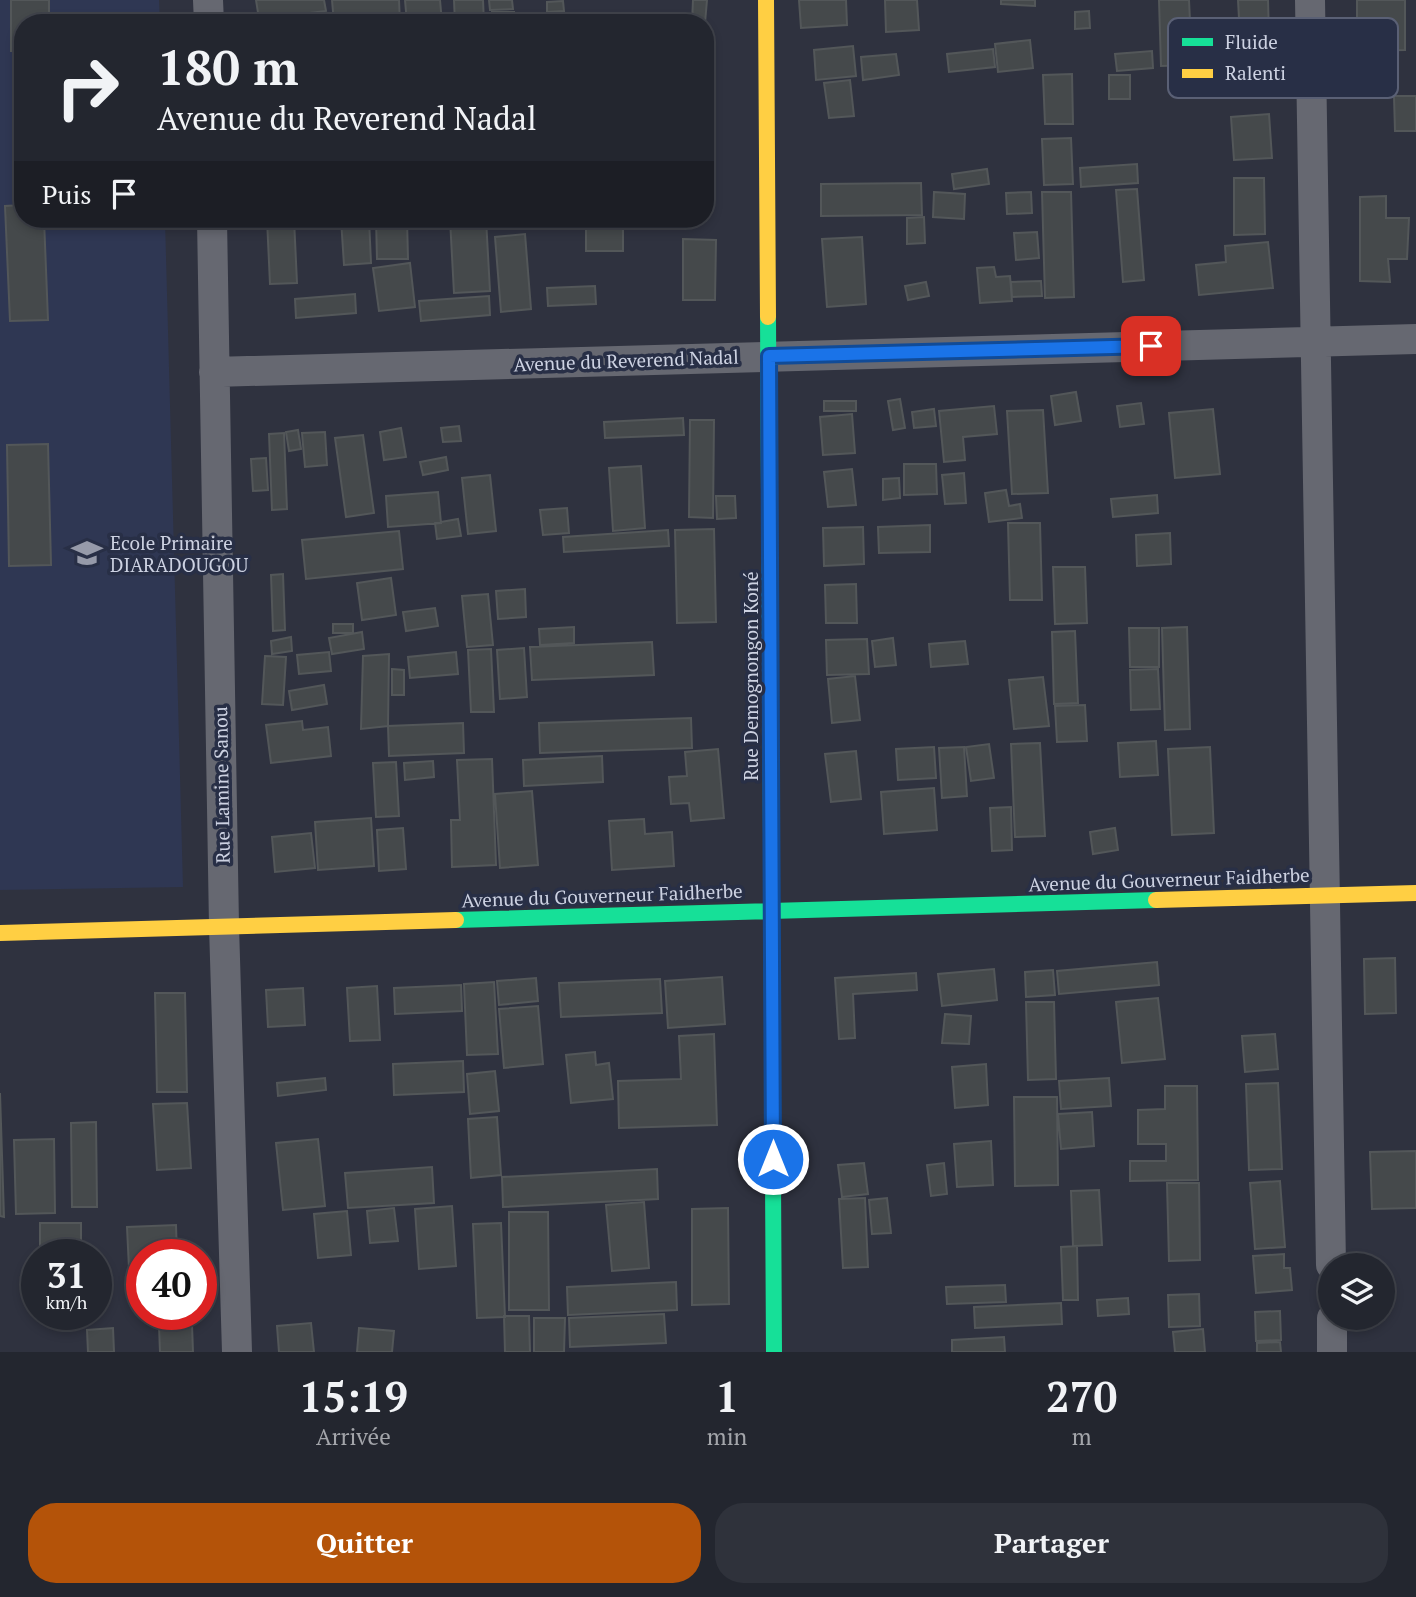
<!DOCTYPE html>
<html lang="fr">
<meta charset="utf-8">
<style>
body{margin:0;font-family:"PT Serif",serif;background:#2f323b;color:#f1f3f6;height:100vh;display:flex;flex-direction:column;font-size:26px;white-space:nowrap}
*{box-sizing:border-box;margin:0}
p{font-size:23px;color:#a3a5aa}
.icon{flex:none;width:38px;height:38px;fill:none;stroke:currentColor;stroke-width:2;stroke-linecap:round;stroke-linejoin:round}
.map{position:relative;height:1352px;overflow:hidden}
.drawer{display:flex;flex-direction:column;background:#23262f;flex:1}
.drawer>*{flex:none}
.guide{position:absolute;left:14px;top:14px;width:700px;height:214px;border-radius:28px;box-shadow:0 4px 10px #0003,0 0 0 2px #40434b;background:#23262f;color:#f1f3f6;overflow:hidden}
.tools{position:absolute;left:1318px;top:1253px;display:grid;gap:14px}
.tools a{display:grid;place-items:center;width:77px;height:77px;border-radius:50%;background:#23262f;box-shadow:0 4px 10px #0003,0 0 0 2px #40434b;font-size:35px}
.speed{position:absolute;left:21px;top:1239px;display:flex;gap:14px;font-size:35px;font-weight:700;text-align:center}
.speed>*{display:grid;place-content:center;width:91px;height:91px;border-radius:50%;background:#23262f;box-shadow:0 4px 10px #0003,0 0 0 2px #40434b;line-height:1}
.speed small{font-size:18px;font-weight:400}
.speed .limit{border:10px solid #d22;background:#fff;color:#111}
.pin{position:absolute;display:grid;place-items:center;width:60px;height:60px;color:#fff;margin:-30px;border-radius:14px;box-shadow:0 4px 10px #0006}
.me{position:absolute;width:77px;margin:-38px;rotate:0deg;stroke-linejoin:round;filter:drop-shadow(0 0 5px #0008)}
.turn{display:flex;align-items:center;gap:24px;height:147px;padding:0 28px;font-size:32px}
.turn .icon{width:91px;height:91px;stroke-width:2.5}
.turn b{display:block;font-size:49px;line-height:60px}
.then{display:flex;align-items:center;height:66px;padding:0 28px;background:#0003;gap:14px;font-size:26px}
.eta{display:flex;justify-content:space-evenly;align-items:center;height:119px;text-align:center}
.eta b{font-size:42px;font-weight:700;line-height:49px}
.cta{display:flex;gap:14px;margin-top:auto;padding:14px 28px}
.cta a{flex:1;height:80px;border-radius:28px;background:#b45309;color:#fff;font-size:28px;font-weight:700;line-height:80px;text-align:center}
.cta a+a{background:#2f323b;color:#f1f3f6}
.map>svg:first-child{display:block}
.built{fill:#2f3753}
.building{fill:#45494b;stroke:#535759;stroke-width:2}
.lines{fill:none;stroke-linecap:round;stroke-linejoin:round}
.street{stroke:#666871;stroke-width:30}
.fast{stroke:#16e098;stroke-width:16}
.slow{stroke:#ffcf43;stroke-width:16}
.route-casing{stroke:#114b97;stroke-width:18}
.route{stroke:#1a73e8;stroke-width:12}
.labels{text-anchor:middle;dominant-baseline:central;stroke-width:7;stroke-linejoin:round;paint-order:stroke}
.street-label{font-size:19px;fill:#cdd2e2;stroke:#282f46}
.poi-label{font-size:19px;fill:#cdd2e2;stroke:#282f46;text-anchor:start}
.key{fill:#282f46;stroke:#5a6075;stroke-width:2}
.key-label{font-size:19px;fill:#cdd2e2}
</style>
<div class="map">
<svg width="1416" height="1352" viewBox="0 0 1416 1352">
<rect width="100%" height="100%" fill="#2f323f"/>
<path class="built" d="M0 0H159L160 23H23V219H165L183 887 0 890Z"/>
<path class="building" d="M11 0H49V23H23V51H11Z
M256 0H324L326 11 259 19Z
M332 0H399L400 23H334Z
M405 0H440L442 23H407Z
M454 0H483L484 23H455Z
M489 0H512L513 9 490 10Z
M693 0H707L705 23H692Z
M799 0H846L847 25 801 28Z
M885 0H917L919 30 886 32Z
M1001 0H1035V6L1001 4Z
M1159 0H1189L1192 65 1161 66Z
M1238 0H1268L1269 36 1240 37Z
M1357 0H1405V50L1357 51Z
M563 1 564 11 547 12V2Z
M1089 11 1090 28 1075 29V12Z
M492 12H514V23H492Z
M1030 40 1033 68 998 72 995 44Z
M853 46 856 76 816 80 814 50Z
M993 49 995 67 949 72 947 54Z
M1152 51 1153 68 1117 71 1115 54Z
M896 54 899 75 863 80 861 57Z
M1072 74 1073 124H1045L1043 75Z
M1109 75H1130V99H1109Z
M850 80 854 116 829 118 824 83Z
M1394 96H1416V131H1395Z
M1269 114 1272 158 1234 160 1231 117Z
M705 127H711L710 197H705Z
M1071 138 1073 184 1044 185 1042 139Z
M1137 164 1138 183 1081 187 1080 168Z
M987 169 989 184 954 189 952 174Z
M1234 178H1264L1265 234 1234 235Z
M921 183 922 215 821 216V184Z
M1137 189 1144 280 1123 282 1116 190Z
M934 192 965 194 964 219 933 217Z
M1031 192 1032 213 1007 214 1006 193Z
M1042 192H1071L1074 297 1045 298Z
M1386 196V218H1409L1407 259H1388L1390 282 1360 281V197Z
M23 205V219H44L48 320 10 321 5 206Z
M924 217 925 243 907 244V218Z
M267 219H294L297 283 270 284Z
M341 219H369L371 263 344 265Z
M376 219H407L408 259H377Z
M450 219H486L490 291 454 293Z
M586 219H623V251H586Z
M1037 232 1039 258 1016 260 1014 233Z
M525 234 531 309 501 312 495 237Z
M862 237 866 304 827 307 822 239Z
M683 239 716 240 715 300H683Z
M1268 242 1273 288 1199 295 1196 265 1226 262 1225 246Z
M410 263 415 307 379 311 373 268Z
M994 267 996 277 1010 276 1012 301 980 303 977 268Z
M1041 281 1042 296 1012 297 1011 282Z
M926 282 929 296 908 300 905 286Z
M595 286 596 304 548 306 547 288Z
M355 294 356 313 296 318 295 299Z
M489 296 490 315 421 321 419 301Z
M1076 392 1081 421 1055 425 1051 396Z
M900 399 905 428 893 430 888 401Z
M824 401H856V411H824Z
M1141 403 1144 424 1120 427 1117 406Z
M994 406 997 434 963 437 965 460 944 462 939 411Z
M934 409 936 426 914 428 912 412Z
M1213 409 1220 474 1175 478 1169 413Z
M1043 410 1048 493 1012 494 1007 411Z
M852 414 855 453 823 455 820 417Z
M683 418 684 435 605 438 604 422Z
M690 420H714L713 518 689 517Z
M459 426 461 441 443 442 441 428Z
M401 428 406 457 384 460 380 432Z
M298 430 301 449 289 451 286 432Z
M325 432 327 465 305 467 302 433Z
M284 433 287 509 272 510 269 434Z
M363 435 374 513 346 517 335 438Z
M48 444 51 565 9 566 7 445Z
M446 457 448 470 423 475 420 462Z
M266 458 268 490 253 491 251 459Z
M904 464H936L937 494 904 495Z
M641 466 645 528 613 531 609 468Z
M852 469 856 505 828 507 824 472Z
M964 473 966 503 945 504 942 475Z
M490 475 496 531 468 534 462 478Z
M899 478 900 498 883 500V479Z
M1006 490 1009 506 1020 504 1022 518 989 522 985 493Z
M438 492 441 523 388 527 386 496Z
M1157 495 1158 513 1113 517 1111 499Z
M716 496H735L736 518 717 519Z
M567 508 569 533 543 535 540 510Z
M458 519 461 536 437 539 435 523Z
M1008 523H1040L1042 600H1010Z
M930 525V552L879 553 878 527Z
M863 527 864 564 824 566 823 528Z
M714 529 716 622 677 623 675 530Z
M668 530 669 546 564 552 563 537Z
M399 531 403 569 306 579 302 540Z
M1170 533 1171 564 1137 566 1136 535Z
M1053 567H1085L1087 623 1055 624Z
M283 574 285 630 273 631 271 575Z
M391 578 396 615 362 620 357 583Z
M856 584 857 623H826L825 585Z
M525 589 526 617 498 619 496 591Z
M488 594 493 645 467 647 462 596Z
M435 608 438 626 406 631 403 612Z
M333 624H353V633H333Z
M574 627V643L540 645 539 629Z
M1187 627 1190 729 1165 730 1162 628Z
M1129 628H1159V667H1130Z
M1075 631 1078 703 1054 704 1052 632Z
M362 632 364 649 332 654 329 638Z
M291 637 292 651 272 654 271 641Z
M893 638 896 665 875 667 872 641Z
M867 639 869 674 827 675 826 640Z
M965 641 968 664 931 667 929 644Z
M652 642 654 675 532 680 530 647Z
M524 648 527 697 500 699 497 650Z
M491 649 494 712H471L468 650Z
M329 652 331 671 299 674 297 655Z
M456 652 458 674 410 678 408 657Z
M389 654 388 726 361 729 363 656Z
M265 656 286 657 283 705 262 704Z
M392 669 404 670V695H392Z
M1158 669 1160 709 1131 710 1130 670Z
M855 676 860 720 832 723 828 679Z
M1043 677 1049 726 1014 729 1009 680Z
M324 685 327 704 292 710 289 691Z
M1085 705 1087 741 1057 742 1055 706Z
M691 718 692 748 540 753 539 723Z
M302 721 303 730 328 727 331 756 271 763 266 725Z
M463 723 464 753 389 756 388 726Z
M1156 741 1158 775 1120 777 1118 743Z
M1040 743 1045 836 1015 837 1011 744Z
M989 744 994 778 971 781 966 747Z
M934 747 936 778 898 780 896 749Z
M964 747 967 796 942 798 939 748Z
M1210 747 1214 833 1172 835 1168 749Z
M718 749 724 818 691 821 689 803 671 804 669 777 687 776 685 752Z
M856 751 861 799 831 802 825 754Z
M602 756 603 782 524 786 523 760Z
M492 759 496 865 452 867 451 820H460L457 760Z
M433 761 434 777 405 780 404 763Z
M396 762 399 816 376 817 373 763Z
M934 788 937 830 884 834 881 792Z
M532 791 538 865 500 868 495 794Z
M1011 807 1012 850 992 851 990 808Z
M371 818 374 866 318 870 315 822Z
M644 819 645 834 672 832 674 866 612 870 609 821Z
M403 828 406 869 379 871 377 830Z
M1115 828 1118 850 1093 854 1090 832Z
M311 833 315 868 275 872 272 837Z
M1395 958 1396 1013 1365 1014 1364 959Z
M1157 962 1159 985 1059 994 1057 971Z
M994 969 997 1000 942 1006 938 974Z
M1053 970 1055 995 1026 997 1025 972Z
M916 973 917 990 853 994 855 1038 839 1039 835 978Z
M722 977 725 1024 668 1028 665 981Z
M536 978 538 1001 499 1005 497 981Z
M660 979 662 1013 561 1017 559 983Z
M494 982 498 1054 467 1055 464 984Z
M461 985 462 1011 395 1014 394 988Z
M377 986 380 1040 350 1041 347 988Z
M303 988 305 1025 268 1027 266 990Z
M155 993H185L187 1092H157Z
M1158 998 1165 1059 1122 1063 1116 1002Z
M1026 1002H1054L1056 1079 1028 1080Z
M538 1006 543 1064 504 1068 499 1009Z
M945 1014 971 1016 969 1044 942 1043Z
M714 1034 717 1125 619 1128 618 1081 681 1079 679 1036Z
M1275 1034 1278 1069 1245 1072 1242 1036Z
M595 1052 596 1065 609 1063 613 1099 571 1103 566 1055Z
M463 1061 464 1092 394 1095 393 1064Z
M986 1064 988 1105 955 1108 952 1067Z
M495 1071 499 1111 470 1114 467 1074Z
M325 1078 326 1090 278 1096 277 1083Z
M1109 1078 1111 1106 1061 1109 1059 1081Z
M1278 1083 1282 1169 1249 1170 1246 1084Z
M1165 1086H1197L1198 1180 1130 1181V1161H1166V1144H1138V1110L1165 1109Z
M0 1093 4 1217 0 1216Z
M1014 1097H1057L1058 1185 1015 1186Z
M187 1103 191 1168 157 1170 153 1104Z
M1092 1112 1094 1146 1061 1149 1058 1114Z
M497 1117 501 1175 471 1178 468 1119Z
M96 1122 97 1207H72L71 1123Z
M54 1139 55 1213 16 1214 14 1140Z
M318 1139 325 1206 283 1210 276 1143Z
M991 1141 993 1185 957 1187 954 1144Z
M1416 1151V1208L1372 1209 1370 1152Z
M864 1163 868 1194 842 1197 838 1165Z
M944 1163 947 1194 931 1196 927 1165Z
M432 1167 434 1203 348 1208 345 1173Z
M657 1169 658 1199 503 1207 502 1177Z
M1280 1181 1285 1247 1255 1249 1250 1183Z
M1167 1183H1199L1200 1260 1169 1261Z
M1099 1190 1102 1245 1073 1246 1071 1191Z
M865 1198 868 1267 843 1268 839 1199Z
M887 1198 891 1233 872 1234 869 1200Z
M644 1202 649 1268 612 1271 606 1205Z
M452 1206 456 1266 419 1269 415 1209Z
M394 1208 398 1241 370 1243 367 1211Z
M728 1208 729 1304 692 1305V1209Z
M347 1211 351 1255 318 1258 314 1214Z
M509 1212H548L549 1310H509Z
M40 1223H81V1255H40Z
M501 1223 505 1317 477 1318 473 1224Z
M176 1225 177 1255H142V1289H130L127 1227Z
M1077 1246 1078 1300H1063L1061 1247Z
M1284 1254V1268H1290L1292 1290 1256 1293 1253 1256Z
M676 1282 677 1310 568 1315 567 1287Z
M1005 1285 1006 1302 947 1304 946 1287Z
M1199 1294 1200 1326 1169 1327 1168 1295Z
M1128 1298 1129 1314 1098 1316 1097 1300Z
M1061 1303 1062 1324 975 1328 974 1307Z
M1280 1311 1281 1340 1256 1341 1255 1312Z
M664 1314 666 1343 570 1347 569 1318Z
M504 1316H529L530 1352H505Z
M534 1318H565L564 1352H534Z
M311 1323 314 1352H279L277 1326Z
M192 1325 193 1352H160L159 1326Z
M113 1328 114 1352H88L87 1330Z
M359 1328 394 1331 392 1352H357Z
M1203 1329 1205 1352H1175L1173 1332Z
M1004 1337 1005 1352H952V1340Z
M1280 1342 1281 1352H1257V1343Z"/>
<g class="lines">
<path class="street" d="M208 0 209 23
M1310 0 1331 1265
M212 219 224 926 237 1352
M214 372 1416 339
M1332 1318V1352"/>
<path class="fast" d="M768 317 774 1352
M456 920 1156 900"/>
<path class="slow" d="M766 0 768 317
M1156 900 1416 893
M0 933 456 920"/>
</g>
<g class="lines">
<g class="route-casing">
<path id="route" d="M773 1159 769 356 1151 346"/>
</g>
<use href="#route" class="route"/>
</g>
<defs>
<g id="school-bare" transform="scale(2.415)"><path d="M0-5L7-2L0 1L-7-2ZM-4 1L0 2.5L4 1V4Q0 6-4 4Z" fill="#969aa9" stroke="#282f46" stroke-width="2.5" paint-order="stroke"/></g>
</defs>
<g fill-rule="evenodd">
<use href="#school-bare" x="87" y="553"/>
</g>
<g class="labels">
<g class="street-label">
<text transform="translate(626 360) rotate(-2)">Avenue du Reverend Nadal</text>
<text transform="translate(750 676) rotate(-90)">Rue Demognongon Koné</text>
<text transform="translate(221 785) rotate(-91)">Rue Lamine Sanou</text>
<text transform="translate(1169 879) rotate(-2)">Avenue du Gouverneur Faidherbe</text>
<text transform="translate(602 895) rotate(-2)">Avenue du Gouverneur Faidherbe</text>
</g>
<g class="poi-label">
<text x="110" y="542">Ecole Primaire<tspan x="110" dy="22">DIARADOUGOU</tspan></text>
</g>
</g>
<rect x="1168" y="18" width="230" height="80" rx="10" class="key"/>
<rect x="1182" y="38" width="31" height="8" fill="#16e098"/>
<rect x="1182" y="69" width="31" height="9" fill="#ffcf43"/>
<g class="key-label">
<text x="1225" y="49">Fluide</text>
<text x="1225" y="80">Ralenti</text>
</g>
</svg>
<div class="tools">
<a><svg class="icon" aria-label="layers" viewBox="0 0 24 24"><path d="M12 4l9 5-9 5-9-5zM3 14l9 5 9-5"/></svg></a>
</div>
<div class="speed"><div>31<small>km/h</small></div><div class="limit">40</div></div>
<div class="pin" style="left:1151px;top:346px;background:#d93025"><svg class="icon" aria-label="arrive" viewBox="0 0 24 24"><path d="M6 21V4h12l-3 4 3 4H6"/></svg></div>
<svg class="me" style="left:773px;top:1159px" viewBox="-20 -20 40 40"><circle r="17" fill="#1a73e8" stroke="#fff" stroke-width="3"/><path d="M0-11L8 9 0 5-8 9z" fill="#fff"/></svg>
<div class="guide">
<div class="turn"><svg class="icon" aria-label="right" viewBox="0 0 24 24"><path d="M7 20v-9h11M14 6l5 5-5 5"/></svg><div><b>180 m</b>Avenue du Reverend Nadal</div></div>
<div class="then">Puis<svg class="icon" aria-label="arrive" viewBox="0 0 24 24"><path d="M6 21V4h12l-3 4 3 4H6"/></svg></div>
</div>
</div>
<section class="drawer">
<div class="eta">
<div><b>15:19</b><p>Arrivée</p></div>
<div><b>1</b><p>min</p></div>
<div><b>270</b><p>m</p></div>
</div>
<div class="cta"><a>Quitter</a><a>Partager</a></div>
</section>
